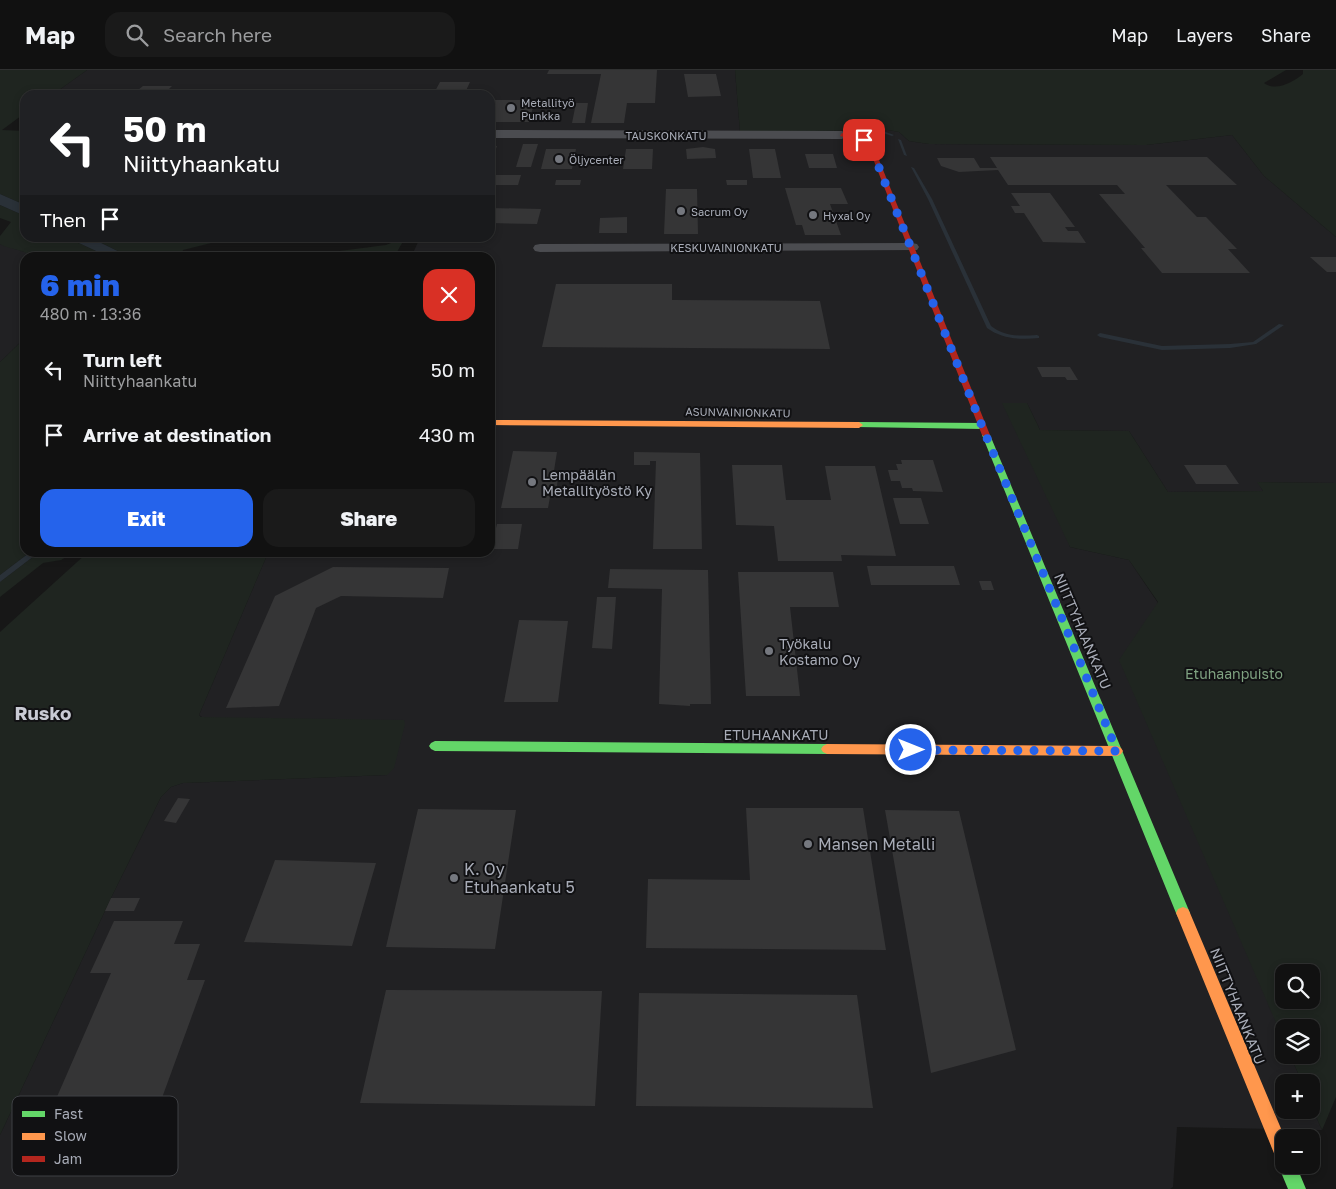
<!DOCTYPE html>
<meta charset="utf-8">
<style>
body{margin:0;font-family:"Golos Text",sans-serif;background:#1a1a1a;color:#f1f3f6;height:100vh;display:flex;flex-direction:column;font-size:19px;white-space:nowrap}
*{box-sizing:border-box;margin:0}
p{font-size:16px;color:#9c9d9f}
.icon{flex:none;width:28px;height:28px;fill:none;stroke:currentColor;stroke-width:2;stroke-linecap:round;stroke-linejoin:round}
.map{position:relative;flex:1;overflow:hidden}
.side{position:absolute;left:20px;top:182px;width:475px;height:305px;display:flex;flex-direction:column;background:#111;border-radius:15px;box-shadow:0 2px 8px #0003,0 0 0 1px #303131}
.side>*{flex:none}
.top-card{position:absolute;left:20px;top:20px;width:475px;height:152px;border-radius:15px;box-shadow:0 2px 8px #0003,0 0 0 1px #303131;background:#202124;color:#fff;overflow:hidden}
.fabs{position:absolute;left:1275px;top:894px;display:grid;gap:10px}
.fabs a{display:grid;place-items:center;width:45px;height:45px;border-radius:10px;background:#111;box-shadow:0 2px 8px #0003,0 0 0 1px #303131;font-size:25px}
.pin{position:absolute;display:grid;place-items:center;width:42px;height:42px;color:#fff;margin:-21px;border-radius:10px;box-shadow:0 2px 8px #0006}
.me{position:absolute;width:55px;margin:-28px;rotate:90deg;stroke-linejoin:round;filter:drop-shadow(0 0 4px #0008)}
.turn{display:flex;align-items:center;gap:18px;height:105px;padding:0 20px;font-size:22px}
.turn .icon{width:65px;height:65px;stroke-width:2.5}
.turn b{display:block;font-size:35px;line-height:42px}
.then{display:flex;align-items:center;height:48px;padding:0 20px;background:#0003;gap:10px;font-size:19px}
.round{display:grid;place-items:center;flex:none;width:52px;height:52px;border-radius:15px;background:#1a1a1a}
.overview{display:flex;align-items:center;justify-content:space-between;height:85px;padding:0 20px}
h1{font-size:30px;font-weight:800;line-height:38px;color:#2563eb}
.cta{display:flex;gap:10px;margin-top:auto;padding:10px 20px}
.cta a{flex:1;height:58px;border-radius:15px;background:#2563eb;color:#fff;font-size:20px;font-weight:800;line-height:58px;text-align:center}
.cta a+a{background:#1a1a1a;color:#f1f3f6}
ul{padding:0;list-style:none}
li{display:flex;align-items:center;gap:15px;height:65px;padding:0 20px}
li div{flex:1}
li b{display:block;font-size:19px}
li em{font-style:normal}
header{display:flex;align-items:center;gap:30px;box-sizing:border-box;height:70px;padding:0 25px;background:#111;border-bottom:1px solid #303131}
header strong{font-size:24px}
nav{display:flex;gap:28px;margin-inline-start:auto;font-size:18px}
.search{width:350px;height:45px;background:#1a1a1a;display:flex;align-items:center;gap:12px;box-sizing:border-box;padding:0 18px;border-radius:15px;color:#9c9d9f;font-size:19px}
.map>svg:first-child{display:block}
.built{fill:#212123}
.green{fill:#1f2520;fill-rule:evenodd}
.water{fill:#2a3138}
.lines{fill:none;stroke-linecap:round;stroke-linejoin:round}
.stream{fill:#2a3138;fill-rule:evenodd}
.building{fill:#353536}
.street{fill:#4b4c50;fill-rule:evenodd}
.fast{fill:#63d668;fill-rule:evenodd}
.slow{fill:#ff974d;fill-rule:evenodd}
.jam{fill:#b3261e;fill-rule:evenodd}
.route{stroke:#2563eb;stroke-width:9;stroke-dasharray:0 16.2}
.poi-dot{fill:#75787f;stroke:#111113;stroke-width:2}
.labels{text-anchor:middle;dominant-baseline:central;stroke-width:4;stroke-linejoin:round;paint-order:stroke}
.far-poi-label{font-size:11px;fill:#a8acb7;stroke:#111113;text-anchor:start}
.far-street-label{font-size:11px;fill:#a8acb7;stroke:#111113}
.poi-label{font-size:14px;fill:#a8acb7;stroke:#111113;text-anchor:start}
.street-label{font-size:14px;fill:#a8acb7;stroke:#111113}
.park-label{font-size:14px;fill:#7fa281;stroke:#111113}
.near-poi-label{font-size:16px;fill:#a8acb7;stroke:#111113;text-anchor:start}
.district-label{font-size:19px;font-weight:bold;fill:#c9cbd4;stroke:#111113}
.key{fill:#111113;stroke:#3e4044;stroke-width:1}
.key-label{font-size:14px;fill:#a8acb7}
</style>
<header>
<strong>Map</strong>
<div class="search"><svg class="icon" aria-label="search" viewBox="0 0 24 24"><circle cx="10" cy="10" r="6"/><path d="M15 15l6 6"/></svg>Search here</div>
<nav><a>Map</a><a>Layers</a><a>Share</a></nav>
</header>
<div class="map">
<svg width="1336" height="1119" viewBox="0 0 1336 1119">
<rect width="100%" height="100%" fill="#171717"/>
<path class="built" d="M87 0H735L740 62 888 60 899 62 909 71 929 74 1146 75 1232 65 1264 106 1336 167V413L1258 412 1263 421 1168 422 1129 361 1040 360 1027 333 1070 477 1129 490 1158 533 1284 971V985H1290L1302 1012H1284V1040H1311V1035L1322 1060 1177 1057 1173 1117 1170 1119H0V1065L111 828 161 727 171 717 183 713 387 705 202 647 199 645 268 483 490 482V188L411 187 420 168H490V25H52Z
M0 174 28 183 32 187 25 188V268L0 292Z"/>
<path class="green" d="M0 0H87L52 25H25V43L2 60 25 61V135L0 124Z
M735 0H1286L1264 13C1276 22 1293 12 1303 4V0H1336V167L1264 106 1232 65 1146 75 929 74 909 71 899 62 888 60 740 62Z
M0 135 25 146V168H68L109 187H32C24 179 10 180 0 174V166L11 152 0 148Z
M91 168H231L183 180 180 188 130 187Z
M393 168H405L394 187H293L386 175 391 173Z
M25 268V482L29 483 0 505V292Z
M1002 333H1027L1040 360 1129 361 1168 422 1263 421 1257 412 1336 413V1027L1322 1060 1311 1035V1012H1302L1290 985H1311V958H1284V971L1119 590 1158 532 1129 490 1070 477ZM1284 902H1311V930H1284Z
M38 483H73L61 490 43 493 0 527V512Z
M87 483H268L199 645 201 647 404 650 405 654 394 698 387 705 183 713 171 717 161 727 111 828 0 1065V562Z"/>
<path class="water" d="M0 124 25 135V146L0 135Z
M68 168H91L130 187H109Z
M29 483H38L0 512V505Z"/>
<g class="lines">
<path class="stream" d="M883 61 894 65 892 66 883 63Z
M898 69 901 70 907 86 904 85Z
M911 97 914 98 932 129 991 256C1005 267 1020 266 1037 265L1039 266V268C1021 270 1002 269 987 258L928 129Z
M1279 254 1284 255 1256 274 1230 278 1162 280 1100 267 1097 265 1100 263 1162 276 1230 274 1253 272Z"/>
</g>
<path class="building" d="M549 0H657L655 33H627L624 53H591L601 4H547Z
M684 4H716L721 26 688 27Z
M440 12H470L464 25H433Z
M143 16H172L168 20H293L289 25H146L152 20H138Z
M490 30H535L529 52H493L496 46H490Z
M576 33H588L585 53H572Z
M523 74H538L531 97H516Z
M490 76H497L490 95Z
M703 77 715 79 716 88 687 89 686 79Z
M546 79H576L572 99H541Z
M626 79H653L652 99H623Z
M749 79H775L781 108H753Z
M805 84H833L837 98H809Z
M990 87H1207L1237 115H1166L1197 147H1206L1237 179H1228L1250 203H1162L1141 178H1145L1099 124H1125L1117 115H1008L998 100 959 102 941 96 937 88H974L980 98H997Z
M490 105H521L518 115H490Z
M556 110H581L580 115H555Z
M726 110H747V115H727Z
M785 118H841L848 134H830L841 165H805L802 155H796Z
M666 119H697L698 164H664Z
M1011 123H1050L1075 157H1065L1068 161H1078L1086 173 1043 172 1024 143H1015L1011 136H1020Z
M490 138 541 139 537 154 490 153Z
M627 147V163H599L600 148Z
M1310 187H1336V202H1327Z
M556 214H672V230L820 231 830 279 542 277Z
M1037 297H1070L1078 310H1067L1065 307H1042Z
M513 381 557 382 553 407H558L557 416H552L548 438H501Z
M634 382 700 383 702 479H653L656 391H650V395H634Z
M901 390H933L943 422 913 421 912 418H902L900 411H891L888 400H898L896 394H902Z
M732 395H782L786 430H831L825 396H875L896 486 841 485 842 491H778L774 456 736 455Z
M1184 395H1226L1239 414H1196Z
M893 428H921L929 454H900Z
M497 454H522L518 479H492L493 470H490V466H494Z
M867 496H954L960 515H871Z
M333 497 449 498 443 528 341 526 316 538 279 636 226 638 275 526Z
M610 499 708 500 711 634H690V636L659 634 662 519 608 518Z
M738 502H833L839 537H790L800 626H746Z
M979 511H991L994 520H982Z
M597 527H616L612 579 592 578Z
M519 550 568 551 558 632H504Z
M178 728 190 729 176 753 164 751Z
M746 738H863L886 880 646 878 648 809 750 810Z
M418 739 516 740 495 879 386 877Z
M885 740 959 741 1016 980 931 1003Z
M275 790 376 793 352 876 244 872Z
M111 828H140L134 841H105Z
M114 851H183L174 874H200L187 910H205L151 1058 156 1059 144 1091H29L111 903H90Z
M386 920 602 921 595 1036 360 1033Z
M639 923 857 925 873 1038 636 1036Z"/>
<g class="lines">
<path class="street" d="M490 60 842 61 848 65 842 69 490 68Z
M912 173 917 174 919 177 917 180 540 182 535 181 533 178 535 175 540 174Z"/>
<path class="fast" d="M859 352 982 353 986 356 982 359 856 357V353Z
M986 362 990 365 1190 843 1188 847 1183 849 1178 847 1176 843 982 365Z
M435 671 827 674 831 676 833 679 831 682 827 684 435 681 431 679 429 676 431 673Z
M1284 1088V1095H1296L1306 1119H1288L1278 1095 1281 1089Z"/>
<path class="slow" d="M493 350 859 352 863 355 859 358 490 355V351Z
M827 674 1117 676 1121 678 1123 681 1121 684 1117 686 827 684 823 682 821 679 823 676Z
M1183 837 1188 839 1190 843 1285 1068 1284 1095H1286L1284 1096 1278 1093 1176 843 1178 839Z"/>
<path class="jam" d="M842 63 862 68 873 75 990 365 989 367 986 368 982 365 868 76 858 70 840 66Z"/>
</g>
<g class="lines">
<path class="route" d="M864 70 870 75 982 356 1117 681 911 680"/>
</g>
<g class="poi-dot">
<circle cx="511" cy="38" r="5"/>
<circle cx="559" cy="89" r="5"/>
<circle cx="681" cy="141" r="5"/>
<circle cx="813" cy="145" r="5"/>
<circle cx="532" cy="412" r="5"/>
<circle cx="769" cy="581" r="5"/>
<circle cx="808" cy="774" r="5"/>
<circle cx="454" cy="808" r="5"/>
</g>
<g class="labels">
<g class="far-poi-label">
<text x="521" y="32">Metallityö<tspan x="521" dy="13">Punkka</tspan></text>
<text x="569" y="89">Öljycenter</text>
<text x="691" y="141">Sacrum Oy</text>
<text x="823" y="145">Hyxal Oy</text>
</g>
<g class="far-street-label">
<text x="666" y="65">TAUSKONKATU</text>
<text x="726" y="177">KESKUVAINIONKATU</text>
<text transform="translate(738 342) rotate(1)">ASUNVAINIONKATU</text>
</g>
<g class="poi-label">
<text x="542" y="404">Lempäälän<tspan x="542" dy="16">Metallityöstö Ky</tspan></text>
<text x="779" y="573">Työkalu<tspan x="779" dy="16">Kostamo Oy</tspan></text>
</g>
<g class="street-label">
<text transform="translate(1083 561) rotate(67)">NIITTYHAANKATU</text>
<text x="776" y="664">ETUHAANKATU</text>
<text transform="translate(1238 936) rotate(68)">NIITTYHAANKATU</text>
</g>
<g class="park-label">
<text x="1234" y="603">Etuhaanpuisto</text>
</g>
<g class="near-poi-label">
<text x="818" y="774">Mansen Metalli</text>
<text x="464" y="799">K. Oy<tspan x="464" dy="18">Etuhaankatu 5</tspan></text>
</g>
<g class="district-label">
<text x="43" y="642">Rusko</text>
</g>
</g>
<rect x="12" y="1026" width="166" height="80" rx="8" class="key"/>
<rect x="22" y="1041" width="23" height="6" fill="#63d668"/>
<rect x="22" y="1063" width="23" height="7" fill="#ff974d"/>
<rect x="22" y="1086" width="23" height="6" fill="#b3261e"/>
<g class="key-label">
<text x="54" y="1049">Fast</text>
<text x="54" y="1071">Slow</text>
<text x="54" y="1094">Jam</text>
</g>
</svg>
<div class="fabs">
<a><svg class="icon" aria-label="search" viewBox="0 0 24 24"><circle cx="10" cy="10" r="6"/><path d="M15 15l6 6"/></svg></a>
<a><svg class="icon" aria-label="layers" viewBox="0 0 24 24"><path d="M12 4l9 5-9 5-9-5zM3 14l9 5 9-5"/></svg></a>
<a>+</a>
<a>−</a>
</div>
<div class="pin" style="left:864px;top:70px;background:#d93025"><svg class="icon" aria-label="arrive" viewBox="0 0 24 24"><path d="M6 21V4h12l-3 4 3 4H6"/></svg></div>
<svg class="me" style="left:911px;top:680px" viewBox="-20 -20 40 40"><circle r="17" fill="#2563eb" stroke="#fff" stroke-width="3"/><path d="M0-11L8 9 0 5-8 9z" fill="#fff"/></svg>
<div class="top-card">
<div class="turn"><svg class="icon" aria-label="left" viewBox="0 0 24 24"><path d="M17 20v-9H6M10 6l-5 5 5 5"/></svg><div><b>50 m</b>Niittyhaankatu</div></div>
<div class="then">Then<svg class="icon" aria-label="arrive" viewBox="0 0 24 24"><path d="M6 21V4h12l-3 4 3 4H6"/></svg></div>
</div>
<section class="side">
<div class="overview"><div><h1>6 min</h1><p>480 m · 13:36</p></div><a class="round" style="background:#d93025;color:#fff"><svg class="icon" aria-label="close" viewBox="0 0 24 24"><path d="M6 6l12 12M18 6L6 18"/></svg></a></div>
<ul>
<li><svg class="icon" aria-label="left" viewBox="0 0 24 24"><path d="M17 20v-9H6M10 6l-5 5 5 5"/></svg><div><b>Turn left</b><p>Niittyhaankatu</p></div><em>50 m</em></li>
<li><svg class="icon" aria-label="arrive" viewBox="0 0 24 24"><path d="M6 21V4h12l-3 4 3 4H6"/></svg><div><b>Arrive at destination</b></div><em>430 m</em></li>
</ul>
<div class="cta"><a>Exit</a><a>Share</a></div>
</section>
</div>
